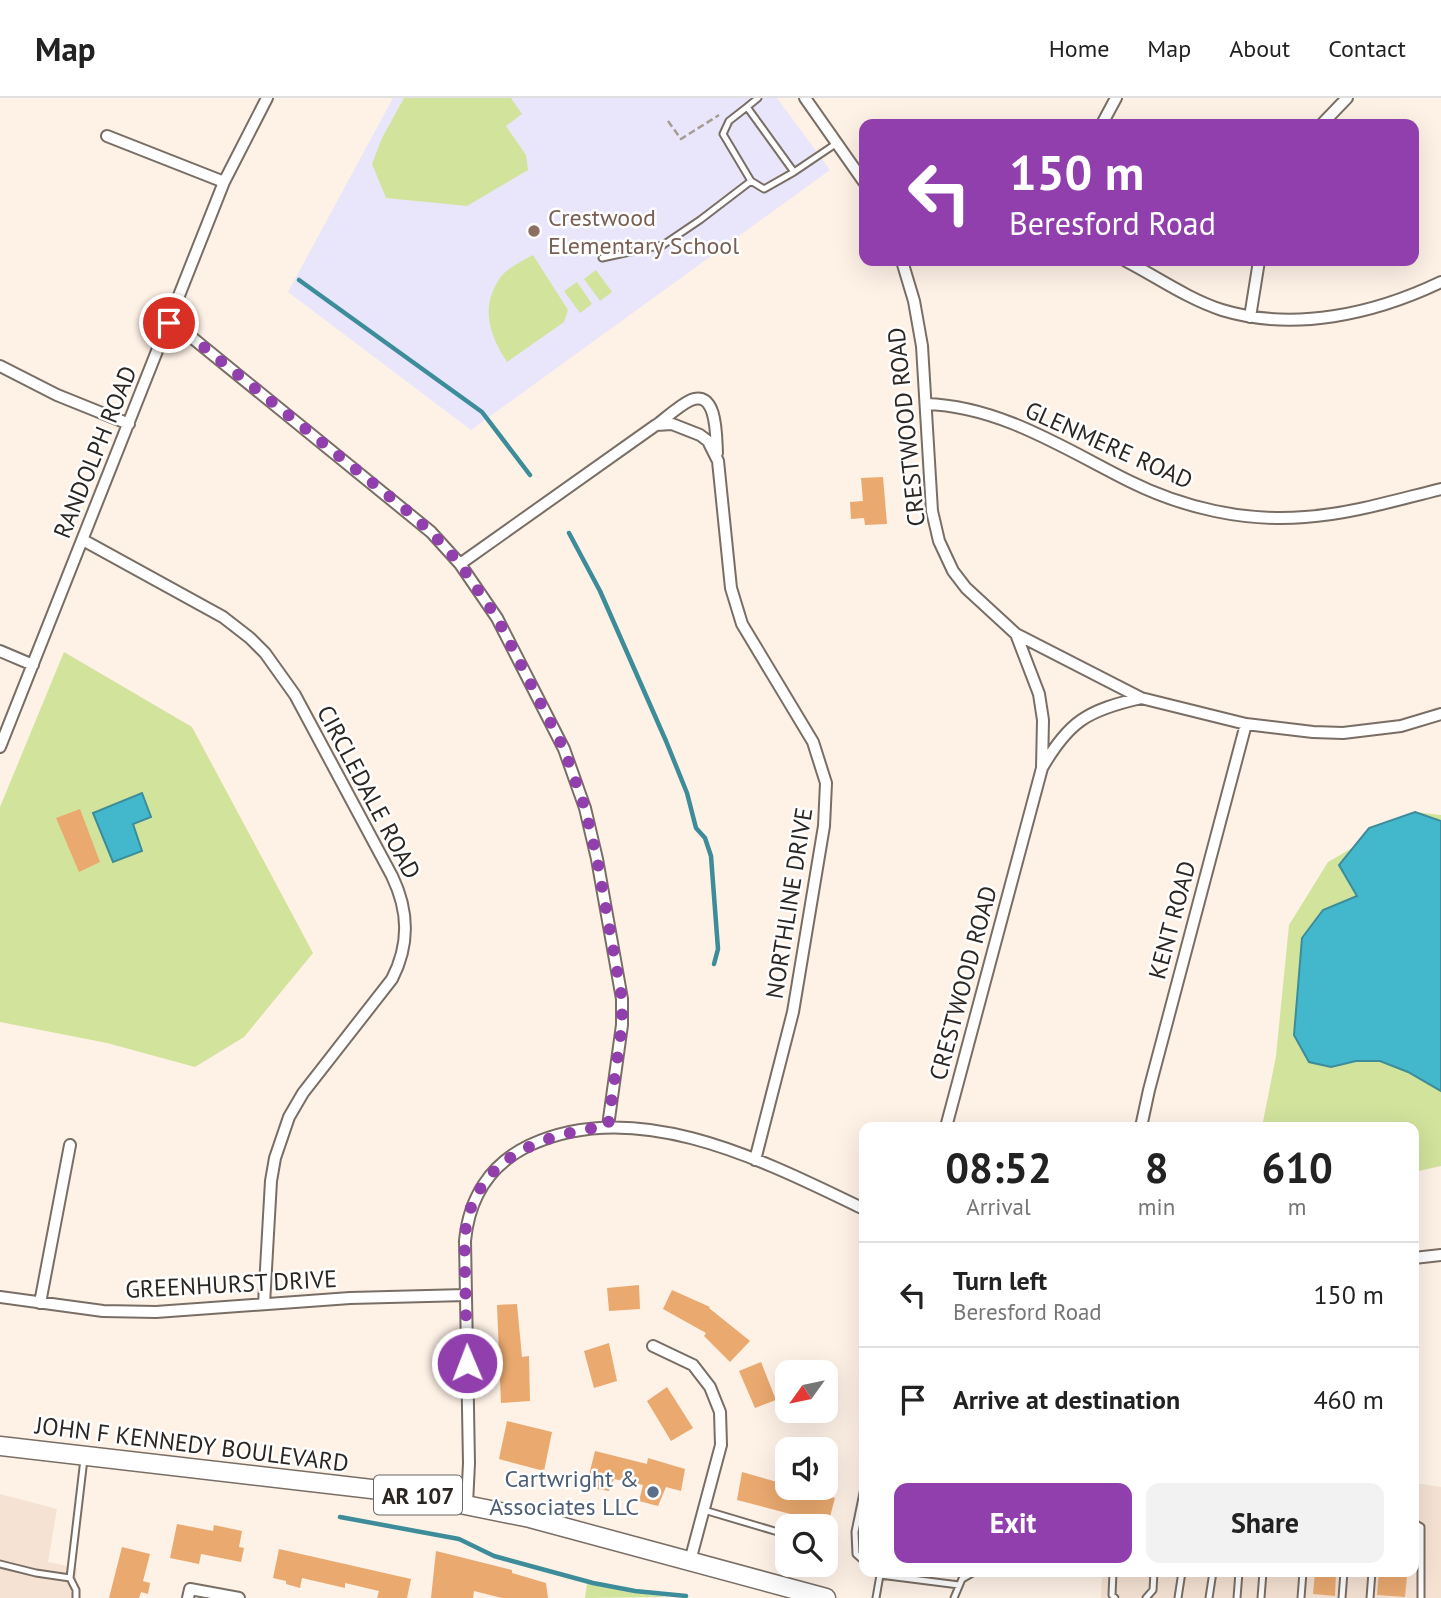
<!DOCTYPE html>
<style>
body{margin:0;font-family:"PT Sans",sans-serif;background:#f2f2f2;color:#222;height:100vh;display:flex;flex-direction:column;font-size:26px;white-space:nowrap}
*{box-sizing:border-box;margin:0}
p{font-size:23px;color:#767676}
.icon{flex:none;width:38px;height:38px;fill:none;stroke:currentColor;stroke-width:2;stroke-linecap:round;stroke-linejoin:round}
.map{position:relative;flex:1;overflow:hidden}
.details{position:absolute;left:859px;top:1024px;width:560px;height:455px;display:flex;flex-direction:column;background:#fff;border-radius:14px;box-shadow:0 7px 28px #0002}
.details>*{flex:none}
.hud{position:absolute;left:859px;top:21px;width:560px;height:147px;border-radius:14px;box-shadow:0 7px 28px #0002;background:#913fad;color:#fff;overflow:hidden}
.needle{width:46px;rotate:237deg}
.fabs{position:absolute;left:775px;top:1262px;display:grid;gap:14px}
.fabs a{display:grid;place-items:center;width:63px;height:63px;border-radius:14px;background:#fff;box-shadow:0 7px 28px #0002;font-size:35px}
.pin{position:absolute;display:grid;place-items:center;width:60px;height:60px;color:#fff;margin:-30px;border:4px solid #fff;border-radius:50%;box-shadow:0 2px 7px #0007}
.me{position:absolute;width:77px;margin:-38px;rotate:359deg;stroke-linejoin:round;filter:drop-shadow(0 0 5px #0008)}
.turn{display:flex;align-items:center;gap:24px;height:147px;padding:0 35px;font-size:32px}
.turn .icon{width:91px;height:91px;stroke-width:2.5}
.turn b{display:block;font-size:49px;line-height:60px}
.eta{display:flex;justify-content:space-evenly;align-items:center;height:119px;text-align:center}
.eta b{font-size:42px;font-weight:800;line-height:49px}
.action{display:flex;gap:14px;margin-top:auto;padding:14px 35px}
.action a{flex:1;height:80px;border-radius:14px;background:#913fad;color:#fff;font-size:28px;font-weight:800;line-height:80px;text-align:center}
.action a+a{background:#f2f2f2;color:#222}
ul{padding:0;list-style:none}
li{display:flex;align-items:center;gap:21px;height:105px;padding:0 35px;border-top:2px solid #e0e0e0}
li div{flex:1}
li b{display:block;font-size:26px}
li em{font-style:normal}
header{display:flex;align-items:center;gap:42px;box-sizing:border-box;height:98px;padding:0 35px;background:#fff;border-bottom:2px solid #e0e0e0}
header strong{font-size:33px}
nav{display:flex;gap:38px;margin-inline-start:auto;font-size:24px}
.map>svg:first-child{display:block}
.built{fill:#f5e2d3}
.education{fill:#e9e6fc}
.green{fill:#d2e39c}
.water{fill:#43b8cd;stroke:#3c8c9a;stroke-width:2}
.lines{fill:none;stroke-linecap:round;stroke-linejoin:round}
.stream{stroke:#3c8c9a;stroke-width:4.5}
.building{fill:#eaa96f}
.service-casing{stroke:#796e65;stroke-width:9}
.minor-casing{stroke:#796e65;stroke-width:14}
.primary-casing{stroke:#796e65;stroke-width:21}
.path{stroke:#a59c94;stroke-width:2.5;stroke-dasharray:7 3.5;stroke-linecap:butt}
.service{stroke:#fff;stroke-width:5}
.minor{stroke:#fff;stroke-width:10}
.primary{stroke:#fff;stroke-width:18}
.route{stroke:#913fad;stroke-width:12;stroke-dasharray:0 21.6}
.education-dot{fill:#8d6e63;stroke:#fff;stroke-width:2.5}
.service-dot{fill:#5c6f8a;stroke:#fff;stroke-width:2.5}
.labels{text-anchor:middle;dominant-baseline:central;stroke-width:5;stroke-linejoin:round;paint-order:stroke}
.shield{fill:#fff;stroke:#6b6764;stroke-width:2}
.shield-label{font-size:23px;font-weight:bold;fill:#2b2622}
.education-label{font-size:24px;fill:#785e54;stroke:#fff;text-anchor:start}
.street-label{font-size:24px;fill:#2b2622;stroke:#fff}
.service-label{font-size:24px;fill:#4e5e75;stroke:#fff;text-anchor:end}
</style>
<header>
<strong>Map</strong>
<nav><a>Home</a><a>Map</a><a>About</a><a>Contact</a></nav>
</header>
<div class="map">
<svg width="1441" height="1500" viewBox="0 0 1441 1500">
<rect width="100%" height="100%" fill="#fef1e6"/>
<path class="built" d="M1414 1385 1441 1389V1500H1101L1102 1474H1414Z
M0 1396 57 1411 48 1464 77 1470 75 1500H0Z"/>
<path class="education" d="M393 0H777L830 72 471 332 288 194Z"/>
<path class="green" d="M404 0H511L522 16 506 28 526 57 528 72 467 108 386 100 372 66 382 40Z
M533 157 568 212 564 224 507 264C489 237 480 209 500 180 507 170 522 163 533 157Z
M596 172 612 194 600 203 584 181Z
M577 184 592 206 580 215 564 193Z
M64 554 192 629 313 855 244 939 195 969 107 945 0 924V709Z
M1415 714 1441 717V1068L1414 1074V1029H1262L1276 958 1289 827 1328 764Z
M587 1486 666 1499 585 1500Z"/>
<path class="water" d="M142 695 151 719 133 726 142 753 113 764 93 715Z
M1415 714 1441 723V993L1408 974 1380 963H1356L1331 969 1309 964 1294 937 1302 840 1323 812 1357 798 1339 767 1369 730Z"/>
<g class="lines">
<path class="stream" d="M299 182 482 314 530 377
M569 435 600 493 666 643 687 695 696 730 705 740 711 758 718 851 714 866
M340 1419 459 1441 494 1458 593 1485 635 1493 686 1498"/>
</g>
<path class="building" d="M883 379 887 426 865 427 864 420 851 421 850 404 863 403 861 380Z
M80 711 100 764 79 774 56 720Z
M639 1187 640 1211 609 1213 607 1190Z
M672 1192 710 1209 709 1210 750 1243 730 1264 704 1238 706 1235 663 1211Z
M517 1206 522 1259 529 1258 530 1303 501 1305 497 1207Z
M609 1245 617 1283 594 1290 584 1253Z
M761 1264 776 1302 755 1310 739 1273Z
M667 1289 693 1330 671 1343 647 1303Z
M507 1323 552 1334 544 1373 499 1361Z
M595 1353 647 1366 648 1360 685 1371 681 1393 666 1389 658 1408 639 1403 643 1387 614 1381 609 1393 586 1389Z
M742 1374 788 1387V1390H797L835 1400 828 1426 737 1402Z
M177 1426 213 1433 214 1427 242 1433 239 1449 244 1450 241 1464 201 1456 199 1466 170 1460Z
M122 1449 150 1456 143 1483 150 1485 148 1496 141 1494 139 1500H109Z
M279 1451 411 1481 407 1500H377L379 1493 345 1485V1490L302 1480 300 1490 286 1486V1483L273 1480Z
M436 1453 512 1472V1475L546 1485 548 1500H502L474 1493 473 1500H431Z
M1315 1474H1336L1335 1498 1313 1496Z
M1379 1474H1403V1478H1407L1405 1499 1377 1497Z"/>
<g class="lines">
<g class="service-casing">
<path id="service" d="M758 0 747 9 794 74 837 45
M747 9 729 23 723 36 751 83 764 91 794 74
M602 160 663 147 700 122 751 83
M864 1390 855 1434 856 1456 864 1463
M704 1412 788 1437
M1414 1425 1421 1429V1500
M0 1466 36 1475 70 1480 84 1361
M876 1474 880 1477 876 1500
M1113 1474 1112 1497 1115 1500
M880 1477 959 1487
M70 1480 76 1492V1500
M954 1500 962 1481 974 1474
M1146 1500 1153 1492 1154 1474
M1178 1500 1182 1474
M1209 1500 1213 1474
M1237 1500 1239 1474
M1261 1500 1263 1474
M1301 1500 1303 1474
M1342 1500 1344 1474
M1370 1500 1372 1474"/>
</g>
<g class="minor-casing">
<path id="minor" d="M805 0 864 84
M1102 26 1116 0
M1322 26 1347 0
M107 38 224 84
M902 163 914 203 922 248 932 413 939 443 953 473 966 490 1016 536 1039 596 1043 622 1042 670
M1126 163C1157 179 1188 201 1222 212 1294 234 1374 216 1441 184
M1250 219 1259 163
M169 225 190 238 431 434 460 466 497 520 564 651 585 710 597 761 622 901V927L608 1028
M0 268 57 297 129 326
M926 306C1000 308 1065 351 1129 383 1183 410 1245 424 1305 419 1351 416 1396 402 1441 391
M658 326C668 318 680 307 691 302 718 291 716 341 717 355
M83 442 223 519 250 540 265 555 295 597 392 778C409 813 410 846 392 881L303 995 289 1019 275 1060 271 1083 264 1206
M460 466 656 327 672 326 700 337 708 343 718 363 731 490 742 526 813 644 826 685 824 728 793 914 755 1062
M1016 536 1141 600 1246 626 1313 634 1343 635 1401 628 1441 616
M0 553 33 567
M0 649 224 84 267 0
M946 1029 1042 670C1069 623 1088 612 1141 600
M1141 1029 1149 992 1246 626
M1414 1160 1441 1157
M0 1199 103 1213 156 1214 350 1200 466 1197
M40 1205 70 1047
M653 1248 693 1267 710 1289 720 1314 721 1347 690 1463
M467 1406 469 1365 465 1143C469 1100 490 1066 530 1047 638 997 766 1064 864 1111
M188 1500 190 1491 239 1500"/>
</g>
<g class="primary-casing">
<path id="primary" d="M0 1348 406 1395 530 1420 826 1500"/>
</g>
<path class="path" d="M668 23 681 41 719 17"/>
<use href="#service" class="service"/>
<use href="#minor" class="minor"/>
<use href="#primary" class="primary"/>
</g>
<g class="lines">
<path class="route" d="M169 225 190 238 405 411 431 434 460 466 497 520 564 651 585 710 597 761 622 901V927L608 1028C549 1036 486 1054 468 1119 463 1137 465 1159 465 1178 466 1207 466 1236 467 1265"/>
</g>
<circle class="education-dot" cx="534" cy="133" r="7"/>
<circle class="service-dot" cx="653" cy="1394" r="7"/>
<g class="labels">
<rect class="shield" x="374" y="1377.5" width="88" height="39" rx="5"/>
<g class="shield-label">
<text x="418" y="1397">AR 107</text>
</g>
<g class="education-label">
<text x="548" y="119">Crestwood<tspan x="548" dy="28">Elementary School</tspan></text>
</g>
<g class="street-label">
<text transform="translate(906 329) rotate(-96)">CRESTWOOD ROAD</text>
<text transform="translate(1109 347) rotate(24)">GLENMERE ROAD</text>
<text transform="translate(95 354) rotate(-68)">RANDOLPH ROAD</text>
<text transform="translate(369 694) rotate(62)">CIRCLEDALE ROAD</text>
<text transform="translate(789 805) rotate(-81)">NORTHLINE DRIVE</text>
<text transform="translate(1172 822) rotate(-75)">KENT ROAD</text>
<text transform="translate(963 885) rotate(-75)">CRESTWOOD ROAD</text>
<text transform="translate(231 1186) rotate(-3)">GREENHURST DRIVE</text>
<text transform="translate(192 1346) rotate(7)">JOHN F KENNEDY BOULEVARD</text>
</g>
<g class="service-label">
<text x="639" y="1380">Cartwright &amp;<tspan x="639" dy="28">Associates LLC</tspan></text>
</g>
</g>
</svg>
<div class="fabs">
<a><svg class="needle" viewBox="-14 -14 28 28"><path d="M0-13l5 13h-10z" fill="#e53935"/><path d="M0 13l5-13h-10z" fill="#767676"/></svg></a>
<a><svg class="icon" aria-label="sound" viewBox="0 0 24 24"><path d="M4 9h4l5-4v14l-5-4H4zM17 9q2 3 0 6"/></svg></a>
<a><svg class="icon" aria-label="search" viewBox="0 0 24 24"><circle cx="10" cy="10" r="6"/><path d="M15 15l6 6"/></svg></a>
</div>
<div class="pin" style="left:169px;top:225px;background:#d93025"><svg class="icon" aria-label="arrive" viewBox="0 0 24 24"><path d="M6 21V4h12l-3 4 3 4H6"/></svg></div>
<svg class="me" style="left:467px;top:1265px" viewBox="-20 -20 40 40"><circle r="17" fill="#913fad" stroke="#fff" stroke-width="3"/><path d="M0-11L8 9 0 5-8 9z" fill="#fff"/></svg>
<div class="hud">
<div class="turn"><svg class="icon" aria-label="left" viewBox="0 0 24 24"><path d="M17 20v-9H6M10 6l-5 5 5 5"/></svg><div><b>150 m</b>Beresford Road</div></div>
</div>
<section class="details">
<div class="eta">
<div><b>08:52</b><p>Arrival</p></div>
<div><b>8</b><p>min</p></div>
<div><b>610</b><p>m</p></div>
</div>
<ul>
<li><svg class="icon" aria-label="left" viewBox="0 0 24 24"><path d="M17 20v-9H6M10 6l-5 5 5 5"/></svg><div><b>Turn left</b><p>Beresford Road</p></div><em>150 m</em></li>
<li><svg class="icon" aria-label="arrive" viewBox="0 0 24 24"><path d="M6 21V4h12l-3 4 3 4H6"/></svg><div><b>Arrive at destination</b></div><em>460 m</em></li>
</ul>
<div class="action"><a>Exit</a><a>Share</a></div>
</section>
</div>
